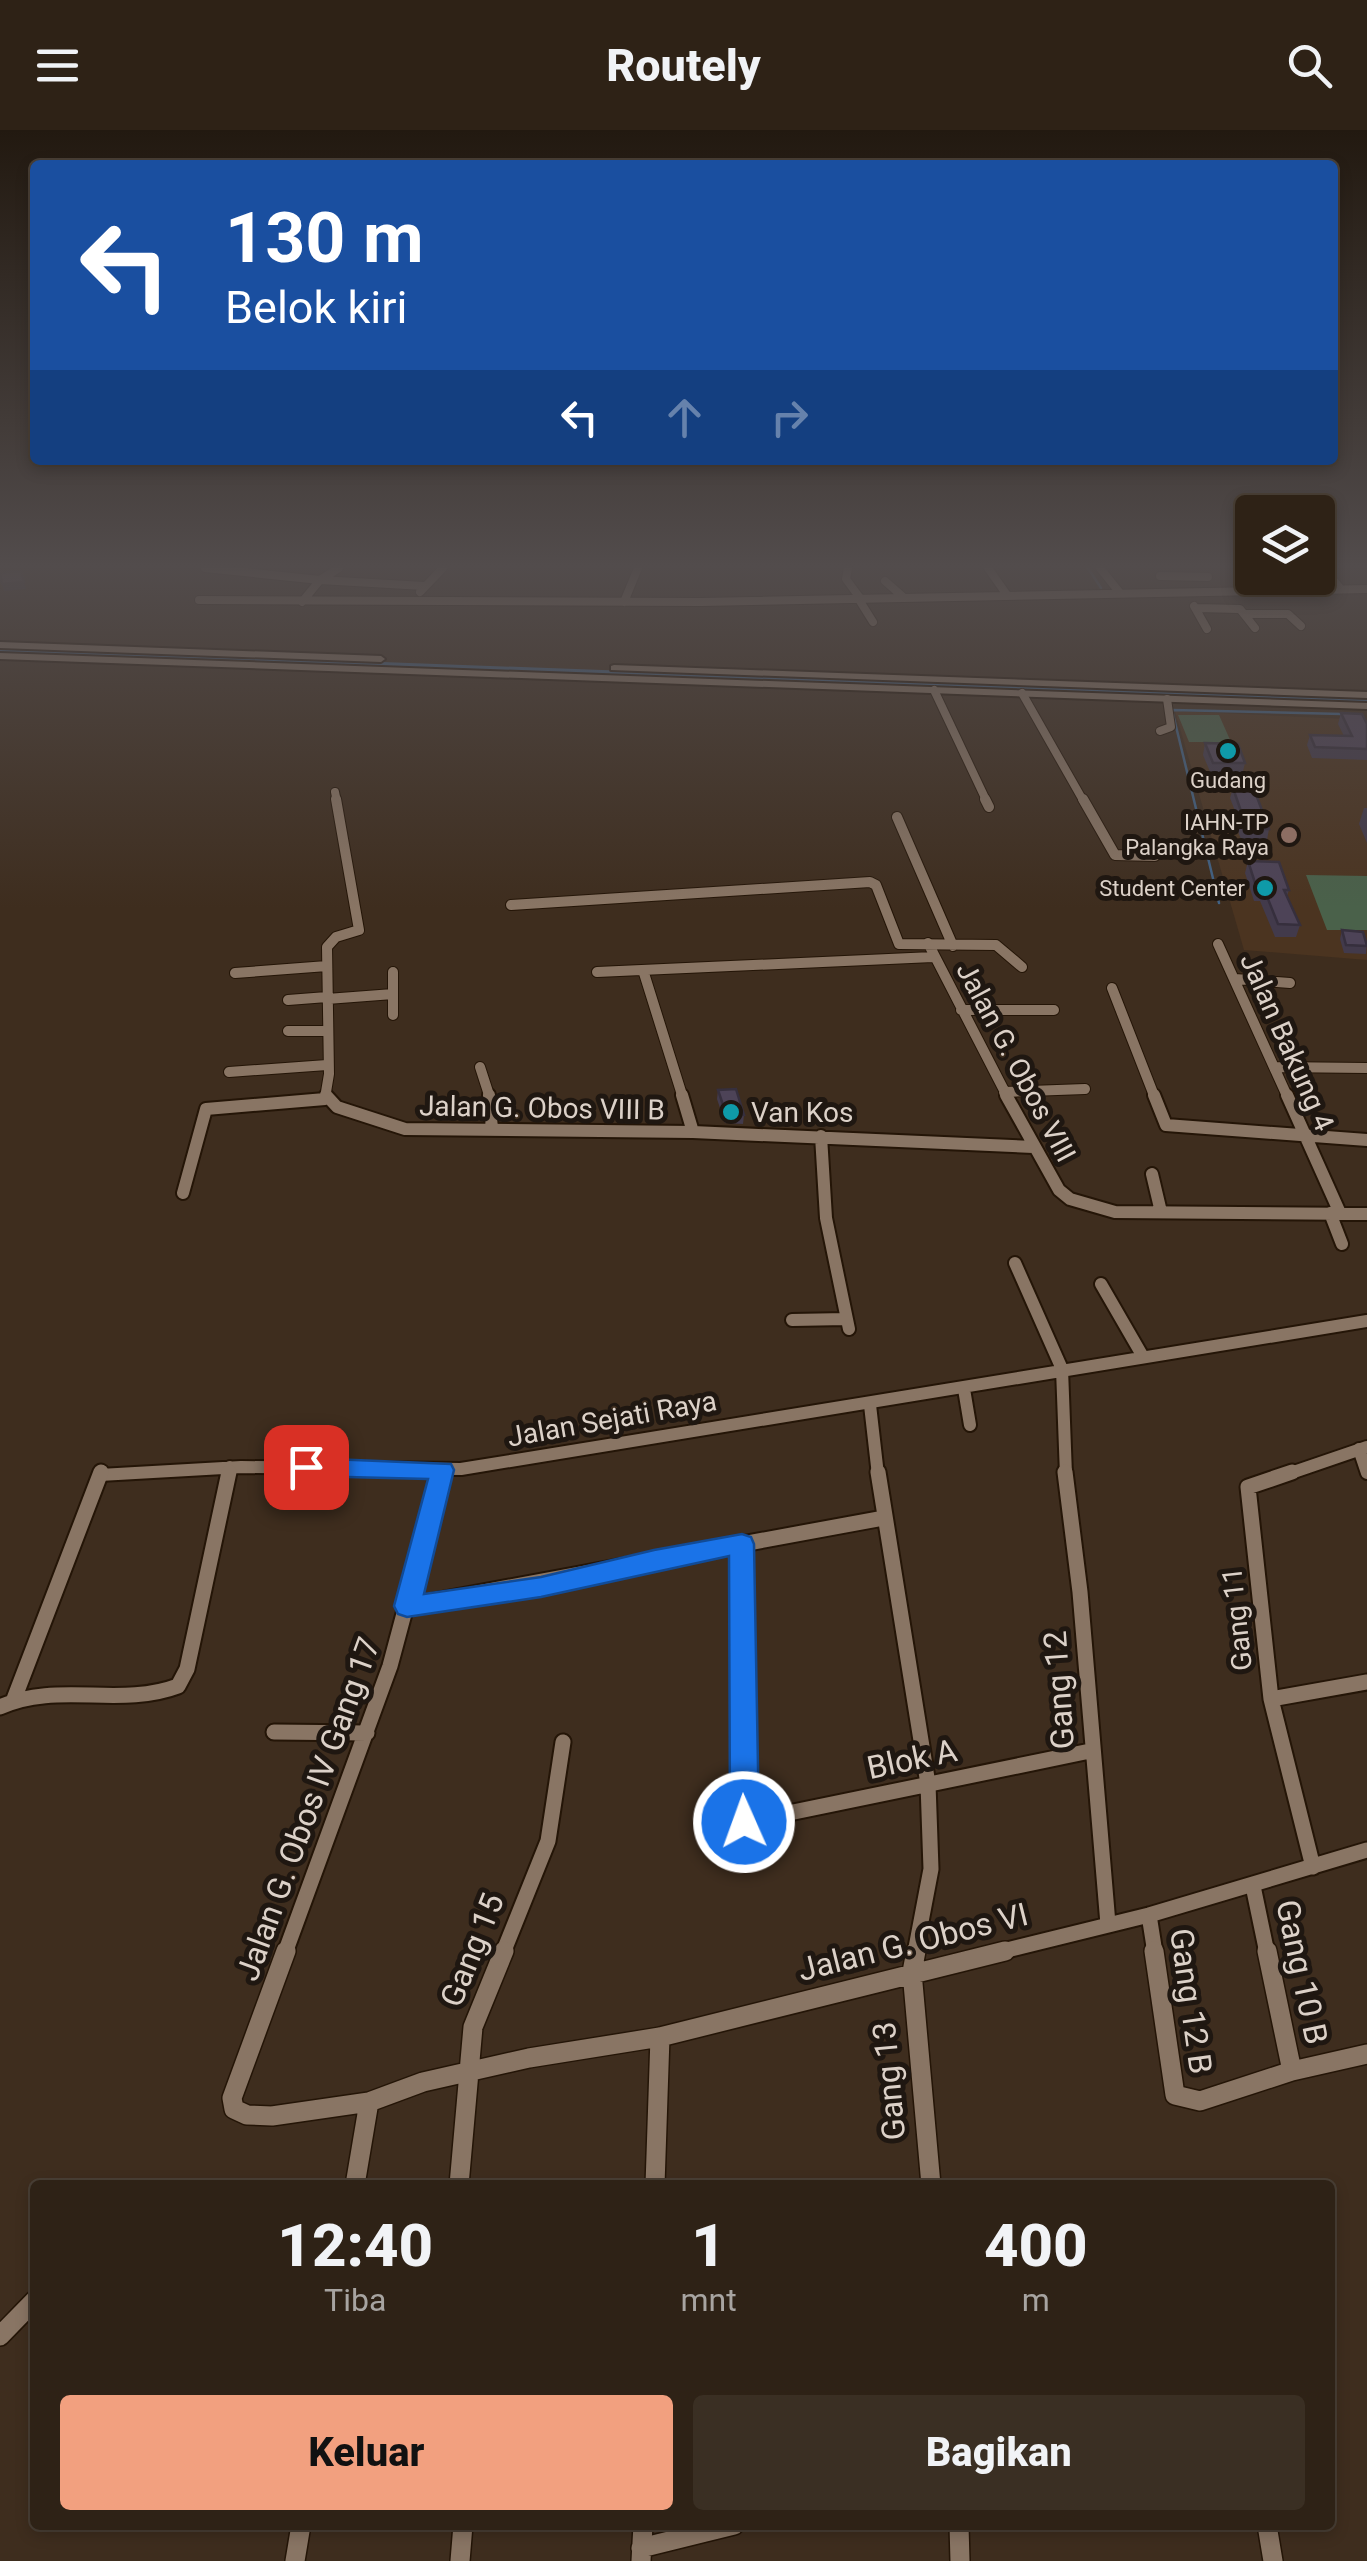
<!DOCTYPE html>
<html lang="id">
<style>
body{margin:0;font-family:Roboto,sans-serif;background:#3a2f23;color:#f1f3f6;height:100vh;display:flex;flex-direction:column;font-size:38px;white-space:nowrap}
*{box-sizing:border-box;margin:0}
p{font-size:32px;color:#a7a4a1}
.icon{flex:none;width:55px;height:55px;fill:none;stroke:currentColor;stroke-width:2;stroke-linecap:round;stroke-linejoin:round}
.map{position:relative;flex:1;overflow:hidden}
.side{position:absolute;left:30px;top:2050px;width:1305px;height:350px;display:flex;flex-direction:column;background:#2e2216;border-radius:10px;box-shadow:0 5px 15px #0003,0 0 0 2px #493f35}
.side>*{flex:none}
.banner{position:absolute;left:30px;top:30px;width:1308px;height:305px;border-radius:10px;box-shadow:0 5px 15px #0003,0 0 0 2px #493f35;background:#1a4fa0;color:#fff;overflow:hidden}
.controls{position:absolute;left:1235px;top:365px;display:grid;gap:20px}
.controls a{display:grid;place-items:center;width:100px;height:100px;border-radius:10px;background:#2e2216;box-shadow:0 5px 15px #0003,0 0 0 2px #493f35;font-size:50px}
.pin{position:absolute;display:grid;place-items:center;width:85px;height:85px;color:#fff;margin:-42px;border-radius:20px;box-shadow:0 5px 15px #0006}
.me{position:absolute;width:110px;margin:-55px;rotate:358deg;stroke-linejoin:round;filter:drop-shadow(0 0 8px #0008)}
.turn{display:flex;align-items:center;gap:35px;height:210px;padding:0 30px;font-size:45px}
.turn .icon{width:130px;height:130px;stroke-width:2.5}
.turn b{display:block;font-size:70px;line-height:85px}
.lanes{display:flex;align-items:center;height:95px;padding:0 30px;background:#0003;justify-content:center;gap:50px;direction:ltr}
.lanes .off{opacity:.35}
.eta{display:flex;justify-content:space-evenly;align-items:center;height:170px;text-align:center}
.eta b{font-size:60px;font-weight:800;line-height:70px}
.button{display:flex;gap:20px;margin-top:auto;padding:20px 30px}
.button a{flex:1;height:115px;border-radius:10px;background:#f2a07f;color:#111;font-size:40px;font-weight:800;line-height:115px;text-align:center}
.button a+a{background:#3a2f23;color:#f1f3f6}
header{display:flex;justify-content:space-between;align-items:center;height:130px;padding:0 30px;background:#2e2216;font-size:45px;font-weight:800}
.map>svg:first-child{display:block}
.built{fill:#4b3420}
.green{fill:#4a614a}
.water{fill:#416285}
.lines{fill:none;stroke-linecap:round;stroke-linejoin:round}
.stream{stroke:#416285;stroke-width:2.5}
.minor-far4-casing{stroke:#241507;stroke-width:10}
.minor-far3-casing{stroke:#241507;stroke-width:12}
.minor-far2-casing{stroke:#241507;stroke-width:16}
.minor-far1-casing{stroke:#241507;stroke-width:19}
.minor-casing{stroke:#241507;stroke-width:22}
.tertiary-casing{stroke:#241507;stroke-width:4}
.minor-far4{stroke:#897564;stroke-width:8}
.minor-far3{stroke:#897564;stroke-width:10}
.minor-far2{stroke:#897564;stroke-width:12}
.minor-far1{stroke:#897564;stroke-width:15}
.minor{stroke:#897564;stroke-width:19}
.tertiary{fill:#897564;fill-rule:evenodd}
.wall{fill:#423a4b}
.shaded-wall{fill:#362f3d}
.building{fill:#4d4357;stroke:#362f3d;stroke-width:2.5}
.route{fill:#1a73e8;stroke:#114b97;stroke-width:2.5}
.culture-dot{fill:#0f9aa8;stroke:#1f1711;stroke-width:4}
.education-dot{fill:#8d6e63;stroke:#1f1711;stroke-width:4}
.labels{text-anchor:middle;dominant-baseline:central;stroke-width:10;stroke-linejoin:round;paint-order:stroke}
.far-poi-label{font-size:22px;fill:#dcd1c8;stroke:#1f1711;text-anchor:end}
.street-label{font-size:28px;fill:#dcd1c8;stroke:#1f1711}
.poi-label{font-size:28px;fill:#dcd1c8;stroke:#1f1711;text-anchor:start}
.near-street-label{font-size:32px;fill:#dcd1c8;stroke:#1f1711}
</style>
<header><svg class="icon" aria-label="menu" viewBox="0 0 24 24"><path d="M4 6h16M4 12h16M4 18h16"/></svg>Routely<svg class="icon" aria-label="search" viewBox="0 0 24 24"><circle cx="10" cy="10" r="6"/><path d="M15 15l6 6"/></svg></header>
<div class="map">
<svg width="1367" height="2431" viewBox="0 0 1367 2431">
<rect width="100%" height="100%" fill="#3e2d1e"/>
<path class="built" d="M1175 581 1367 590V830L1244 820Z"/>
<path class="green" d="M1178 585H1219L1231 612H1189Z
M1306 745 1367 746V800H1327Z"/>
<path class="water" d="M0 518 1367 568V572L0 523Z"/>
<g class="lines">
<path class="stream" d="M1088 438 1101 458
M1219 773 1172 580 1342 584"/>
<g class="minor-far4-casing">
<path id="minor-far4" d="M205 438 320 450 339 438
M848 438 846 449 860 468
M988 438 1007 465
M1100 438 1120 463
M1323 438 1341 459
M1160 446 1208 447
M885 451 902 466
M420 462 443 438
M858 468 873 492
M199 470 701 472 1367 459
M302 472 320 450 424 456
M624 472 638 438
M1194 476 1207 499
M1196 478 1240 479 1255 498
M1244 484H1288L1301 496
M934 560 987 672
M1022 563 1084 672
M1160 601 1171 597 1167 569
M335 662 337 672"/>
</g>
<g class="minor-far3-casing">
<path id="minor-far3" d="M985 669 989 677
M1083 669 1115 725 1155 726
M897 687 953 816
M511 775 870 752 876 755 899 814 996 815 1022 837
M928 813 1008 968
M1218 814 1288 968
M643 840 683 968
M393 842V885
M597 842 933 827
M235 843 327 836
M1235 849 1290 853
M1112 858 1155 968
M327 869 393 864
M288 870 327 867
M961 880H1054
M288 901H328
M480 937 490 968
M1274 937 1367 938
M229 942 327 935
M1004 962 1085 959
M325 968 329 944 327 817 336 807 359 800 336 669"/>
</g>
<g class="minor-far2-casing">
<path id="minor-far2" d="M326 965 337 977 405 999 693 1002 1033 1017
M489 965 492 999
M682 965 693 1002
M1006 965 1059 1060 1070 1069 1115 1082 1367 1084
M1154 965 1166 995 1367 1010
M1287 965 1340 1083
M821 1006 826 1088 849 1199
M1152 1044 1161 1082
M183 1063 206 979 325 969
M1330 1083 1342 1114
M1015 1133 1062 1239 1066 1345
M1101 1154 1142 1225
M792 1190 846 1189
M964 1259 970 1295
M870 1275 878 1345
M1359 1319 1367 1343
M100 1345 241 1337 461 1339 1367 1191
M228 1345 230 1337
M1285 1345 1367 1317"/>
</g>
<g class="minor-far1-casing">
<path id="minor-far1" d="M878 1342 928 1654 931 1739 915 1823
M1065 1342 1080 1462 1108 1794
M1292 1342 1248 1357 1271 1569 1313 1737
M741 1414 745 1692 1090 1621
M407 1476 883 1388
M14 1569 101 1342
M1271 1569 1367 1552
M0 1577C56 1551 120 1578 178 1556L187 1539 229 1342
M274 1602 367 1603
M1253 1756 1267 1823
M1149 1785 1155 1823
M285 1823 390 1536 442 1342
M503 1823 548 1711 563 1612
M995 1823 1149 1785 1367 1720"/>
</g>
<g class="minor-casing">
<path id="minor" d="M286 1821 232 1968 234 1979 247 1985 272 1986 369 1972 423 1952 529 1928 660 1907 1005 1821
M916 1821 912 1842 931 2055
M1154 1821 1175 1965 1200 1971 1292 1941 1367 1924
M1267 1821 1292 1941
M355 2055 369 1972
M459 2055 473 1897 504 1821
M655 2055 660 1907
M0 2206 35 2170
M959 2395 960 2431
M1267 2395 1273 2431
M641 2418 734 2395
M295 2431 301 2395
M460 2431 463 2395
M641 2431 643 2395"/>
</g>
<g class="tertiary-casing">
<path id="tertiary" d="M0 512 381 526 385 529 381 532 0 518Z
M0 523 1367 573V579L0 529Z
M614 535 1367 562V568L611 540V536Z"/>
</g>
<use href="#minor-far4" class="minor-far4"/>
<use href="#minor-far3" class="minor-far3"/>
<use href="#minor-far2" class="minor-far2"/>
<use href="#minor-far1" class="minor-far1"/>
<use href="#minor" class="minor"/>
<use href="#tertiary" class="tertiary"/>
</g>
<path class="wall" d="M1341 583 1367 594V630L1312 628 1307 615 1310 605 1344 606 1338 594Z
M1205 613 1245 633 1242 645 1211 644 1203 625Z
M1233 658 1269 699 1267 710 1241 709 1235 694 1237 686 1230 668Z
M1364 678H1367V713L1359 694Z
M1248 731 1289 760 1287 766 1300 795 1296 807H1275L1260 771H1254L1245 743Z
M1342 800 1367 812 1366 824 1344 823 1340 809Z
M718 960 744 985 743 994 725 993 717 969Z"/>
<path class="shaded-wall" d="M24 452 26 459 4 461 2 454Z"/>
<path class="building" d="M21 441 24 452 2 454 0 443Z
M1341 583 1362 584 1367 594V619L1315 617 1310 605 1352 606Z
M1205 613 1238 614 1245 633H1213Z
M1233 658 1254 659 1269 699H1244L1237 684H1242Z
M1248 731 1279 732 1289 760H1284L1300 795 1278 794 1264 759H1257Z
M1342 800 1363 802 1367 816 1346 815Z
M736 959 744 985 726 984 718 960Z"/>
<linearGradient id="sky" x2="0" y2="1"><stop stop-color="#221910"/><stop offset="0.56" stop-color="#524c4c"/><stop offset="1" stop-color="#524c4c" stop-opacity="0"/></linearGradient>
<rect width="1367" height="778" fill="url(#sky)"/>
<path class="route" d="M306 1328 451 1334 454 1340 424 1464 541 1447 654 1420 742 1404 751 1407 754 1414 759 1692 755 1701 744 1705 734 1701 730 1692 729 1426 541 1467 407 1487 398 1484 394 1476 428 1349 306 1346 293 1337Z"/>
<g class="culture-dot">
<circle cx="1228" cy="621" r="10"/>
<circle cx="1265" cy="758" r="10"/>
<circle cx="731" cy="982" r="10"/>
</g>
<circle class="education-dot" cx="1289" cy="705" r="10"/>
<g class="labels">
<g class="far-poi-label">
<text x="1228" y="650" text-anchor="middle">Gudang</text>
<text x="1269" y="692">IAHN-TP<tspan x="1269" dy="25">Palangka Raya</tspan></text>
<text x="1245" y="758">Student Center</text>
</g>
<g class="street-label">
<text transform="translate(1287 912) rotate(66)">Jalan Bakung 4</text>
<text transform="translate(1016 932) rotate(62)">Jalan G. Obos VIII</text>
<text transform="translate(542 978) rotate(1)">Jalan G. Obos VIII B</text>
<text transform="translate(612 1289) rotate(-10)">Jalan Sejati Raya</text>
<text transform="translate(1237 1489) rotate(-96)">Gang 11</text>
</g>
<g class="poi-label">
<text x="751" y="982">Van Kos</text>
</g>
<g class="near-street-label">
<text transform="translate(1059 1560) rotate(-94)">Gang 12</text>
<text transform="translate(912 1629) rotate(-12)">Blok A</text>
<text transform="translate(308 1679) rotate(-70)">Jalan G. Obos IV Gang 17</text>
<text transform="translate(913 1812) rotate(-14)">Jalan G. Obos VI</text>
<text transform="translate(472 1820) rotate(-68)">Gang 15</text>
<text transform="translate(1302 1842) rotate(78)">Gang 10 B</text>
<text transform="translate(1191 1871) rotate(82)">Gang 12 B</text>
<text transform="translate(889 1951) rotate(-95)">Gang 13</text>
</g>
</g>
</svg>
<div class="controls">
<a><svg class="icon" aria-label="layers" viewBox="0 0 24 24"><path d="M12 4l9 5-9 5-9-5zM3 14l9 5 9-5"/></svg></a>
</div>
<div class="pin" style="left:306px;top:1337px;background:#d93025"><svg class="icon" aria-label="arrive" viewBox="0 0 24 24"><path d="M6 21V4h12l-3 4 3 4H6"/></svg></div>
<svg class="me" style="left:744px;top:1692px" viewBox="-20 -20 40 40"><circle r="17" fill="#1a73e8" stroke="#fff" stroke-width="3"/><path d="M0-11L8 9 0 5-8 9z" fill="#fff"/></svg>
<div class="banner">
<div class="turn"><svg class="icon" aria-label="left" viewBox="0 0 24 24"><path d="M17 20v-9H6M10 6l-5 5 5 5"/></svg><div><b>130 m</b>Belok kiri</div></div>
<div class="lanes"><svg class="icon" aria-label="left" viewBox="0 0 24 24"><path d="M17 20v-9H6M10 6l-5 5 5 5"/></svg><svg class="icon off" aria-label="ahead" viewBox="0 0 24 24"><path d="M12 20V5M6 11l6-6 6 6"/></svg><svg class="icon off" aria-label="right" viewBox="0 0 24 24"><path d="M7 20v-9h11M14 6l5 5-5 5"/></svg></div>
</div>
<section class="side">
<div class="eta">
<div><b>12:40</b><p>Tiba</p></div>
<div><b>1</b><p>mnt</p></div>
<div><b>400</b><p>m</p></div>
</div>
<div class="button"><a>Keluar</a><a>Bagikan</a></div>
</section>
</div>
